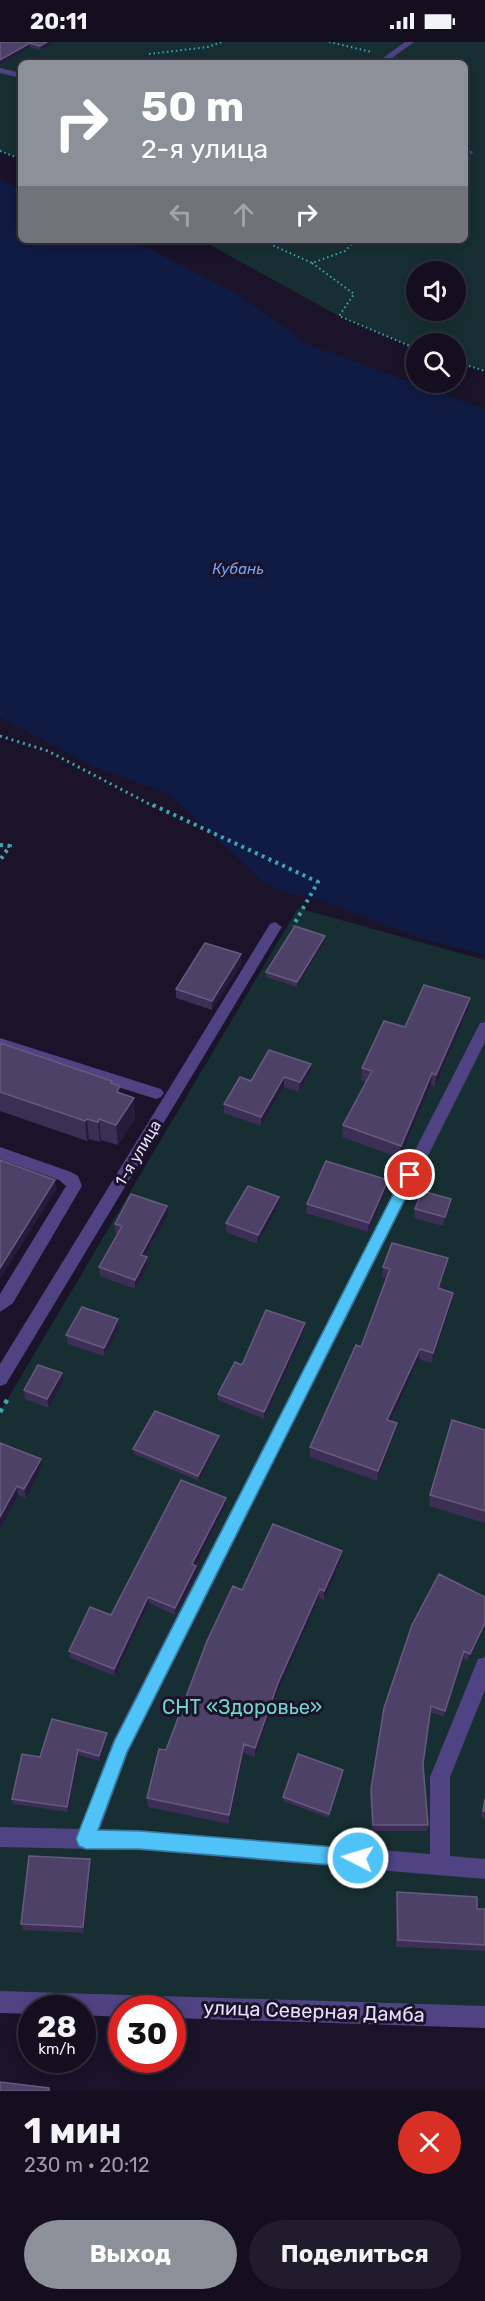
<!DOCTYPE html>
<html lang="ru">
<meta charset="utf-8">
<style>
body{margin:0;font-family:Rubik,sans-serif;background:#211c2c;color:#f1f3f6;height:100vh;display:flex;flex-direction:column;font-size:22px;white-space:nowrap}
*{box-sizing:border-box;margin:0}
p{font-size:20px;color:#9d9ca4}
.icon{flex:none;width:33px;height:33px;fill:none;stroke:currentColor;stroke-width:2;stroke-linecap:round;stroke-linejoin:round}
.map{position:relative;height:2049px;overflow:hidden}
.panel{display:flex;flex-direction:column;background:#140e1f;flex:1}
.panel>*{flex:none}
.hud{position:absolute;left:18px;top:18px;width:450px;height:183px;border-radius:9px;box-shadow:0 3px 15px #0003,0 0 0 2px #332e3d;background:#8c9099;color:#fff;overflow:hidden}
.tools{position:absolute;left:406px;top:219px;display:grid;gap:12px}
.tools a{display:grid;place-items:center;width:60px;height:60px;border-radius:50%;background:#140e1f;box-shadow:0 3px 15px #0003,0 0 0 2px #332e3d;font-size:30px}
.speed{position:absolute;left:18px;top:1953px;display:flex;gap:12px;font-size:30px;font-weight:700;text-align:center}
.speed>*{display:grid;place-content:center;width:78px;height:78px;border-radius:50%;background:#140e1f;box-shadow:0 3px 15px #0003,0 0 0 2px #332e3d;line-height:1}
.speed small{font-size:15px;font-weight:400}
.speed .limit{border:9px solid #d22;background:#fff;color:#111}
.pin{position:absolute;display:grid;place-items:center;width:51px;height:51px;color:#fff;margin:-26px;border:3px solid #fff;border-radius:50%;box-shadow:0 2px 6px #0007}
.me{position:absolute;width:66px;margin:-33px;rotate:275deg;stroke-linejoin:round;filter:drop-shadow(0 0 4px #0008)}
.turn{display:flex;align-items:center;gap:21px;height:126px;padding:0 24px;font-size:27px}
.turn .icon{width:78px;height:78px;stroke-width:2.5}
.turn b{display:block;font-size:42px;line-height:51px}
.lanes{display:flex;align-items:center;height:57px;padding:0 24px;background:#0003;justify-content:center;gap:30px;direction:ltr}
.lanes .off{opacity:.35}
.round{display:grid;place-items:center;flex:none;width:63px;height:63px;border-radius:32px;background:#211c2c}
.head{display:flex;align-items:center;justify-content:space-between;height:102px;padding:0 24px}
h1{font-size:36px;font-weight:700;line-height:45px}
.action{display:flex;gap:12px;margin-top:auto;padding:12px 24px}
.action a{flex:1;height:69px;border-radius:36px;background:#8c9099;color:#fff;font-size:24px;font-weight:700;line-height:69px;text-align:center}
.action a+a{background:#211c2c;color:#f1f3f6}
.status{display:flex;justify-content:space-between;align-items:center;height:42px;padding:0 30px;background:#140e1f;direction:ltr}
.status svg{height:16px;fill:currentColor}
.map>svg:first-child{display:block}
.green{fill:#172f32;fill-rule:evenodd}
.water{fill:#101b44}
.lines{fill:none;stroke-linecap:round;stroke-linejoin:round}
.path-far3{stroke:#3ca6b1;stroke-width:2;stroke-dasharray:1.5 3;stroke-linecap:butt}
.path-far2{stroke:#3ca6b1;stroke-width:3;stroke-dasharray:2 4;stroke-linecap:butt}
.path-far1{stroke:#3ca6b1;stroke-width:4;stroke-dasharray:3 4.5;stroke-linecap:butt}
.path{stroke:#3ca6b1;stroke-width:4.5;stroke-dasharray:4 6;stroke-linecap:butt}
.minor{fill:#4f4383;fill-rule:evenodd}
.wall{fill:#3c2e55}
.shaded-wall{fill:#271b3c}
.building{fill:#4e4167;stroke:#665a7e;stroke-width:1.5}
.route{fill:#4fc3f7;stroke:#337fa1;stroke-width:1.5}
.labels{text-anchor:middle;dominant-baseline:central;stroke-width:6;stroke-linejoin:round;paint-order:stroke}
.far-water-label{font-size:15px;font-style:italic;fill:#75a5f2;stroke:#1a1329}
.street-label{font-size:16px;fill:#e6defc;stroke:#1a1329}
.near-park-label{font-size:20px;fill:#6fd6cd;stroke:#1a1329}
.near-street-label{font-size:20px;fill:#e6defc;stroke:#1a1329}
</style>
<div class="status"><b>20:11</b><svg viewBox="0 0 49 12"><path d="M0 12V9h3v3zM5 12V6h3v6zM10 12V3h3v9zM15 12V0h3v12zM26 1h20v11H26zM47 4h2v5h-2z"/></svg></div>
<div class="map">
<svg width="485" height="2049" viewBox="0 0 485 2049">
<rect width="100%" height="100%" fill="#1a1329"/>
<path class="green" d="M0 0H485V329L456 320V302H417V307L339 274 201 198H465V21H21V117L0 109ZM417 230H456V268H417Z
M298 866 485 918V1975L0 1960V1370Z"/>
<path class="water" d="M0 138 21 147V198H132L238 252 309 303 485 367V913L420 896 320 858 285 850 265 841 169 752 94 725 0 675Z"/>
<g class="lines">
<path class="path-far3" d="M329 0 372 10
M149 12 208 5 222 0
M163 21 170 16
M0 109 21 117
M261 198 312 221 345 209 356 198
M312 221 354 252 339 274 417 307
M456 320 485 329"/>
<path class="path-far2" d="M0 694 48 709 155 765"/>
<path class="path-far1" d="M153 763 318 840 293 884
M0 803 10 804 0 818"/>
<path class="path" d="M0 1370 10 1353"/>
<path class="minor" d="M405 0H414L385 21H376Z
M0 26 21 31V36L0 31Z
M465 108 472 109 473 111 465 114Z
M275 880 282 885 280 888 6 1342 0 1344V1322L270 882Z
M485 980V1000L128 1711 100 1787 139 1788 430 1812V1735L478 1617 485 1615V1648L450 1735V1814L485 1817V1837L139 1808 0 1805V1785L80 1787 113 1699 478 985 480 981Z
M0 996 161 1047 164 1051 161 1055 156 1057 0 1008Z
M0 1105 71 1130 78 1134 82 1144 13 1261 0 1270V1252L66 1144 59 1138 0 1117Z
M0 1949 485 1964V1986L172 1976V1966H122V1975L82 1973V1966H32V1972L0 1971Z"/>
</g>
<path class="wall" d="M0 0 52 2 41 8 30 5 0 23Z
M325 899 297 945 266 935V930Z
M241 922 212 968 176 956V947Z
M468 968 435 1045 431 1043 400 1116 342 1095 343 1083 366 1040 361 1038 362 1026 405 985Z
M0 1001 112 1039V1042L121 1052 134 1056 135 1076 118 1103 101 1098 100 1100 89 1097 87 1099 0 1069Z
M310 1031 299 1050 284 1045 261 1084 224 1071V1062L251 1039Z
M387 1147 368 1190 306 1171 307 1162Z
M279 1155V1164L257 1202 226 1190V1181Z
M415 1167H449L443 1184 414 1176Z
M168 1173 145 1215H147L148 1224 135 1247 100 1234 99 1225 118 1192 115 1191V1182Z
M448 1216 446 1227 440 1247 453 1251 452 1261 432 1321 419 1317 390 1379 397 1381 395 1391 377 1439 310 1415V1405L361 1305 387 1236 382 1235 383 1225Z
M118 1277 119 1286 104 1314 68 1302 66 1293Z
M305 1288 264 1377 218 1358V1352Z
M63 1340 49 1366 25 1357 24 1348Z
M485 1388V1481L429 1464 430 1453Z
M219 1394V1399L199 1439 134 1412 133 1407Z
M0 1401 42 1425 26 1456 18 1453Z
M226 1456V1463L196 1523 197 1531 175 1573 149 1561 115 1634 70 1616 69 1609 111 1573Z
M341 1519 324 1558 319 1556 278 1650 255 1715 244 1711 229 1782 148 1765 147 1756 166 1708 242 1548Z
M485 1555 468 1619 463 1616 444 1675 430 1670 423 1722 428 1783 427 1789H372L370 1753 384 1666Z
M107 1691V1696L100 1719 79 1713 68 1770 13 1762 12 1757 40 1715Z
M343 1732 329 1776 283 1759V1755Z
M485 1752V1776H481Z
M91 1823 84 1891 23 1888 21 1882Z
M397 1850 477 1867H485V1909L396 1905V1857Z"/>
<path class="shaded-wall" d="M47 0H52V2L41 8 40 4Z
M30 1V5L0 23V18Z
M325 894V899L297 945V940Z
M241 912V922L212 968V959Z
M470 956 468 968 435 1045 436 1033Z
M311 1022 310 1031 299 1050 300 1040Z
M432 1031 431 1043 400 1116 401 1104Z
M284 1035V1045L261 1084V1075Z
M134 1056 135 1076 118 1103 116 1083Z
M87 1077 89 1097 87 1099 85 1079Z
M99 1077 101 1098 100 1100 98 1080Z
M55 1138 57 1147 0 1237V1226Z
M388 1138 387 1147 368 1190 369 1181Z
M279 1155V1164L257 1202 258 1193Z
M451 1157 449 1167 443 1184 445 1175Z
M167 1164 168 1173 141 1222V1213Z
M147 1215 148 1224 135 1247V1238Z
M448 1216 446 1227 436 1257 438 1246Z
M453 1251 452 1261 432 1321 433 1311Z
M118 1277 119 1286 104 1314V1306Z
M305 1281V1288L264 1377V1370Z
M420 1307 419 1317 386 1388 387 1378Z
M62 1331 63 1340 49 1366 47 1357Z
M397 1381 395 1391 377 1439 378 1429Z
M219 1394V1399L199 1439 198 1434Z
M41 1417 42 1425 26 1456 24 1447Z
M17 1444 18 1453 0 1487V1475Z
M226 1456V1463L193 1529 192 1522Z
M342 1509 341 1519 324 1558V1549Z
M196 1524 197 1531 175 1573V1566Z
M320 1547 319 1556 278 1650 255 1715V1706L278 1641Z
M148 1555 149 1561 115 1634 114 1627Z
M485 1581V1585L468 1619 470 1612Z
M464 1609 463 1616 444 1675 445 1669Z
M107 1691V1696L100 1719 99 1714Z
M244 1702V1711L229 1782V1773Z
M78 1708 79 1713 68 1770 67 1765Z
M343 1728V1732L329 1776V1772Z
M90 1817 91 1823 84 1891 83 1885Z"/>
<path class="building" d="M0 0H47L40 4 30 1 0 18Z
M295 884 325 894 297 940 266 930Z
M205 901 241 912 212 959 176 947Z
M424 943 470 956 436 1033 432 1031 401 1104 343 1083 372 1029 362 1026 384 979 405 985Z
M0 1001 112 1039 111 1041 120 1044 117 1050 134 1056 116 1083 99 1077 98 1080 87 1077 85 1079 0 1050Z
M269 1008 311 1022 300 1040 284 1035 261 1075 224 1062 240 1035 251 1039Z
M0 1118 55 1138 0 1226Z
M326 1119 388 1138 369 1181 307 1162Z
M248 1144 279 1155 258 1193 226 1181Z
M422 1149 451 1157 445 1175 415 1167Z
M131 1152 167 1164 141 1213 147 1215 135 1238 99 1225 122 1184 115 1182Z
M392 1201 448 1216 438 1246 453 1251 433 1311 420 1307 387 1378 397 1381 378 1429 310 1405 356 1303 361 1305 390 1227 383 1225Z
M82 1265 118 1277 104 1306 66 1293Z
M266 1268 305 1281 264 1370 218 1352 235 1320 242 1323Z
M38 1323 62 1331 47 1357 24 1348Z
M155 1369 219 1394 198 1434 133 1407Z
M452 1378 485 1388V1469L430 1453Z
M0 1401 41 1417 24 1447 17 1444 0 1475Z
M181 1438 226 1456 192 1522 196 1524 175 1566 148 1555 114 1627 69 1609 90 1565 111 1573Z
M273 1482 342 1509 324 1549 320 1547 278 1641 255 1706 244 1702 229 1773 147 1756 159 1707 166 1708 207 1599 233 1544 242 1548Z
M439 1532 485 1555V1581L470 1612 464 1609 445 1669 431 1664 423 1722 428 1783H373L371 1747 384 1666 412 1583Z
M52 1677 107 1691 99 1714 78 1708 67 1765 12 1757 22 1712 40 1715Z
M298 1712 343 1728 329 1772 283 1755Z
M485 1757V1769H483Z
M29 1814 90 1817 83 1885 21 1882Z
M397 1850 477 1855V1867H485V1903L398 1898Z
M0 2040 49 2046V2049H0Z"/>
<path class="route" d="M410 1127 415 1129 417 1133 127 1710 98 1788 139 1789 358 1807 365 1809 368 1816 365 1823 358 1825 139 1807H86L79 1804 76 1797 114 1700 403 1133 405 1129Z"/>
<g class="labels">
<g class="far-water-label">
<text x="238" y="527">Кубань</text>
</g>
<g class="street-label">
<text transform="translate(138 1111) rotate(-59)">1-я улица</text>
</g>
<g class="near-park-label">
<text x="242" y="1665">СНТ «Здоровье»</text>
</g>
<g class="near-street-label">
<text transform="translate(314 1969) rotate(2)">улица Северная Дамба</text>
</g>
</g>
</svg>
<div class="tools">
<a><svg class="icon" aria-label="sound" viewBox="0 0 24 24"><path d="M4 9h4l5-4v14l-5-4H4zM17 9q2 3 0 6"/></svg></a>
<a><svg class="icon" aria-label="search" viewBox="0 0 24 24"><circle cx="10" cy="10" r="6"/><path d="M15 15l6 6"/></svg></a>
</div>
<div class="speed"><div>28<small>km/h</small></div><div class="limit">30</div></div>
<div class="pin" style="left:410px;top:1133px;background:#d93025"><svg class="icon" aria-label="arrive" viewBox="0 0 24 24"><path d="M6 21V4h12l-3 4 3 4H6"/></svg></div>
<svg class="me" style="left:358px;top:1816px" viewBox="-20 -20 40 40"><circle r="17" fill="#4fc3f7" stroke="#fff" stroke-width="3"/><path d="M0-11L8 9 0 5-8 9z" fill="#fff"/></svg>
<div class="hud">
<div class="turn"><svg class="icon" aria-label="right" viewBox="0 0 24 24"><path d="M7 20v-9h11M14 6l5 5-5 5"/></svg><div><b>50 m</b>2-я улица</div></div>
<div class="lanes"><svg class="icon off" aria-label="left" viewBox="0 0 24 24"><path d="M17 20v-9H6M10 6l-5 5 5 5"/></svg><svg class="icon off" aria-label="ahead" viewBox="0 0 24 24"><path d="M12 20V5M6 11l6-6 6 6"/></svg><svg class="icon" aria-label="right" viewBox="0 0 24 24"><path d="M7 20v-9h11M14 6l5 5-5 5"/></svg></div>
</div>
</div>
<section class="panel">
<div class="head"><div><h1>1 мин</h1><p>230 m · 20:12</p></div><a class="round" style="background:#d93025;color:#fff"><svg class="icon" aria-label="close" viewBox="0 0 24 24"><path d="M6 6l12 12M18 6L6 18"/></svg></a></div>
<div class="action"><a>Выход</a><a>Поделиться</a></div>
</section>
